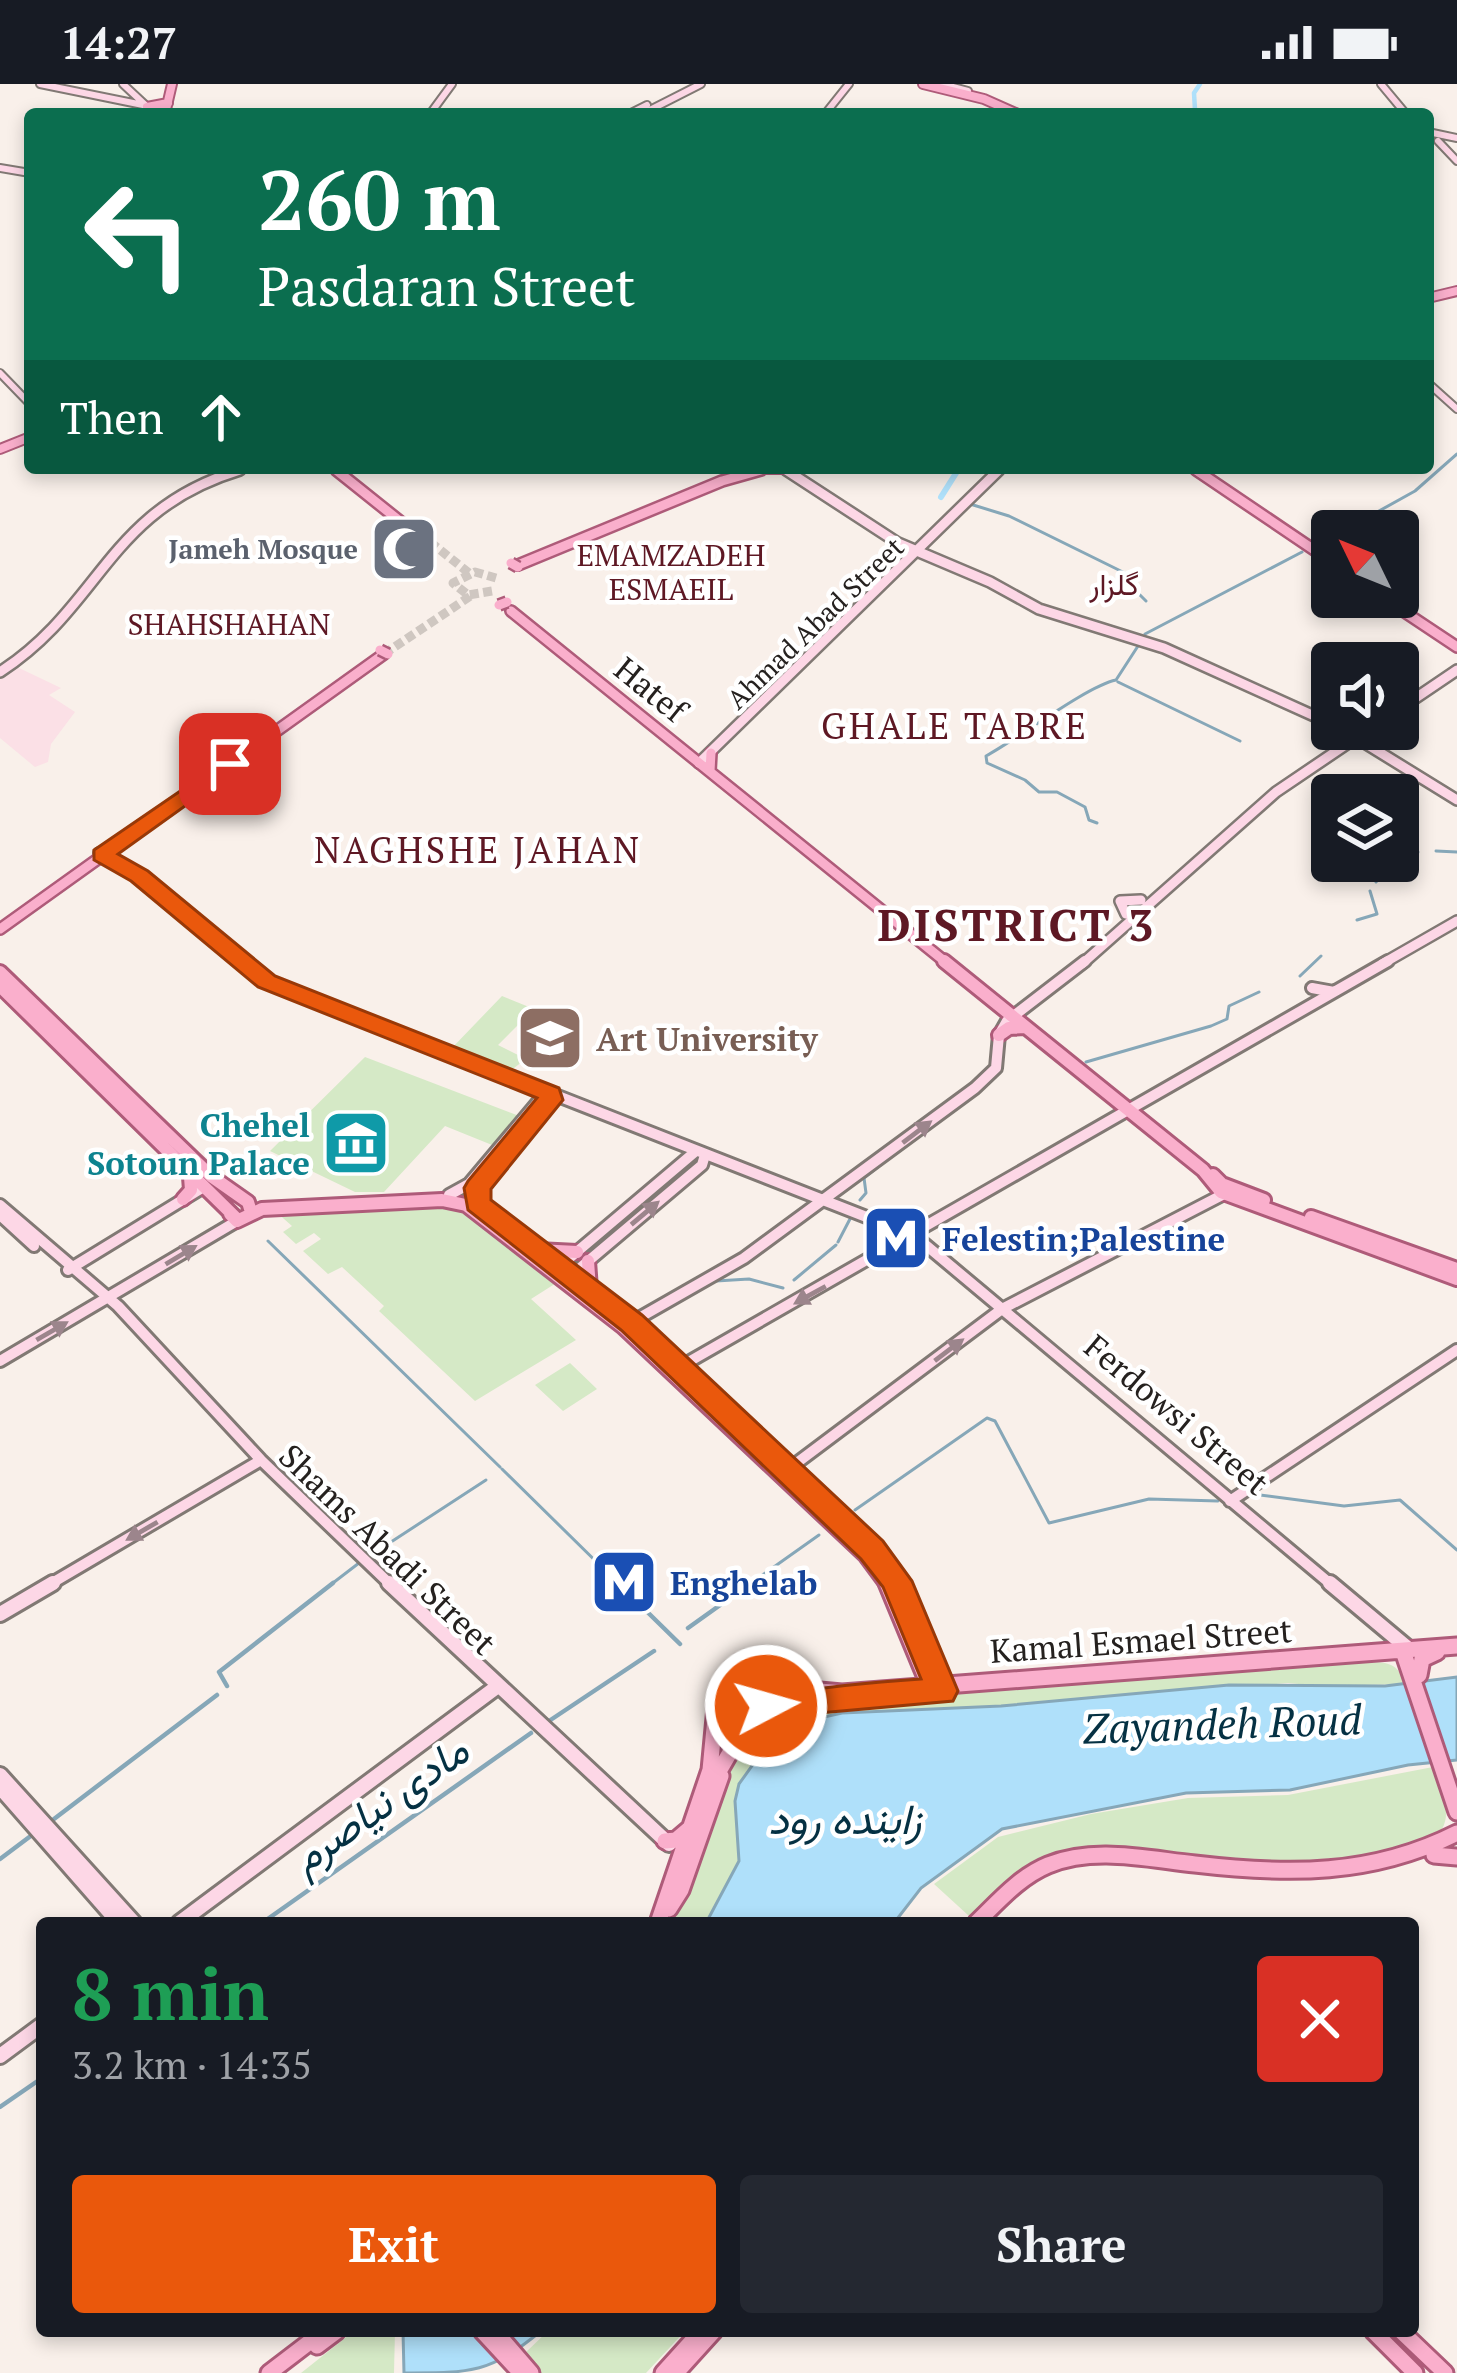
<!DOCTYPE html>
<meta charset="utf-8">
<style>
body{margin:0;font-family:"PT Serif",Vazirmatn,serif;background:#242831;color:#f1f3f6;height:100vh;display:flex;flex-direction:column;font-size:45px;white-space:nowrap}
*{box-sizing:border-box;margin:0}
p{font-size:39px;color:#9ea1a6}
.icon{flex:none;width:66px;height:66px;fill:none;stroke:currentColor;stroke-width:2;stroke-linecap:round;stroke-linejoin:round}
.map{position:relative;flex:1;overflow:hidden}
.details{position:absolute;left:36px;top:1833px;width:1383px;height:420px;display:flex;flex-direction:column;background:#171b24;border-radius:12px;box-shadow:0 6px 18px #0003}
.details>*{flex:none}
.guide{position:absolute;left:24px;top:24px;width:1410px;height:366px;border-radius:12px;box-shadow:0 6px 18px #0003;background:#0b6e4f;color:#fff;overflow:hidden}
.needle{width:78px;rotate:313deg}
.fabs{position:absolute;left:1311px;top:426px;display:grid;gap:24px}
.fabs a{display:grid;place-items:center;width:108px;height:108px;border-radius:12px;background:#171b24;box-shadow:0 6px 18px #0003;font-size:60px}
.pin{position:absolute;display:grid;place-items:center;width:102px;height:102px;color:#fff;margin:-51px;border-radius:24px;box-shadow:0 6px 18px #0006}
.me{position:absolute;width:132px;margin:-66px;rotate:84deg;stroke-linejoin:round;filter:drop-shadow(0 0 9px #0008)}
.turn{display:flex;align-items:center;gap:42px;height:252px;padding:0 36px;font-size:54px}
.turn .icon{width:156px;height:156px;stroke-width:2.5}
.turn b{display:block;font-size:84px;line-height:102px}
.then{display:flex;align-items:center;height:114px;padding:0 36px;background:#0003;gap:24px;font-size:45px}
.round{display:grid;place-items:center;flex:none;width:126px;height:126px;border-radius:12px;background:#242831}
.head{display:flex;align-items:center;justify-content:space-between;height:204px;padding:0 36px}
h1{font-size:72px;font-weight:700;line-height:90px;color:#1e9e55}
.primary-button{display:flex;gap:24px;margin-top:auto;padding:24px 36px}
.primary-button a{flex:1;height:138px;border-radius:12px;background:#ea580c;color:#fff;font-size:48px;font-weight:700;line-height:138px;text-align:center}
.primary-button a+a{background:#242831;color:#f1f3f6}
.status{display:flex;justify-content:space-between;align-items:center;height:84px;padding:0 60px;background:#171b24;direction:ltr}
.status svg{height:33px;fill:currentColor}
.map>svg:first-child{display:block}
.medical{fill:#fbe0e6}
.green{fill:#d5e9c6}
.water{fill:#afe0fa;stroke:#86a7b8;stroke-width:3}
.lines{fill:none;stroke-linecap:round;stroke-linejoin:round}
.stream-far1{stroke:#86a7b8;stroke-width:3}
.stream{stroke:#86a7b8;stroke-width:4.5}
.river-far1{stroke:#afe0fa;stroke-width:4.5}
.river{stroke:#afe0fa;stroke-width:6}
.primary-tunnel{stroke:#cfc7c1;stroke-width:9;stroke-dasharray:9 4.5;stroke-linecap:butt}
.secondary-far3-casing{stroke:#817974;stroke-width:10}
.secondary-far2-casing{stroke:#817974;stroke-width:14}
.secondary-far1-casing{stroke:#817974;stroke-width:16}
.secondary-casing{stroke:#817974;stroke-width:20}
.primary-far3-casing{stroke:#ae5b79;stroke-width:12}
.primary-far2-casing{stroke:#ae5b79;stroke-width:14}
.primary-far1-casing{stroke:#ae5b79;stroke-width:18}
.primary-casing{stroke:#ae5b79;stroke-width:21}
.secondary-far3{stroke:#fdd7e6;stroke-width:6}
.secondary-far2{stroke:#fdd7e6;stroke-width:9}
.secondary-far1{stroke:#fdd7e6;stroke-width:10}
.secondary{stroke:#fdd7e6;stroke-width:14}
.primary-far3{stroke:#faafcc;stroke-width:8}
.primary-far2{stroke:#faafcc;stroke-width:9}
.primary-far1{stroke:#faafcc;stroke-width:12}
.primary{stroke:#faafcc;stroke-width:15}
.primary-bridge-casing{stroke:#ae5b79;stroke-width:14;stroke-linecap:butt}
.primary-bridge{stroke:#faafcc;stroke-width:9}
.oneway{fill:#9c858c}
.route{fill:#ea580c;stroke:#983908;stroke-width:3}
.labels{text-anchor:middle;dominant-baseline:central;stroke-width:9;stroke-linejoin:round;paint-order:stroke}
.far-worship-label{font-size:27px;font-weight:bold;fill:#5b616d;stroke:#fff;text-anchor:end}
.far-street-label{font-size:27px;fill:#25211f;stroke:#fff}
.far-neighbourhood-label{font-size:30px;fill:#5e1824;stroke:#fff}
.street-label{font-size:33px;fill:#25211f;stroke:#fff}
.education-label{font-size:33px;font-weight:bold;fill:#785e54;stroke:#fff;text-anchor:start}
.culture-label{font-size:33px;font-weight:bold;fill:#0d838f;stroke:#fff;text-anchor:end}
.transit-label{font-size:33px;font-weight:bold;fill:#164399;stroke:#fff;text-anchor:start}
.neighbourhood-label{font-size:36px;letter-spacing:3px;fill:#5e1824;stroke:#fff}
.near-water-label{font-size:42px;font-style:italic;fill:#053143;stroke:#fff}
.district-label{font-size:45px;font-weight:bold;letter-spacing:3px;fill:#5e1824;stroke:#fff}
</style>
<div class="status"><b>14:27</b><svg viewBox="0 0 49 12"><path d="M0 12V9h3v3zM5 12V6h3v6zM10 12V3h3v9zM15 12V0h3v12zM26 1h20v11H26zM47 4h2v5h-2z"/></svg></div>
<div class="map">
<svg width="1457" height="2289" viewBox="0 0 1457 2289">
<rect width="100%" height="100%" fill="#f9f0ea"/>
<path class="medical" d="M17 583 61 604 49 611 75 628 51 660 48 678 35 683 0 654V592Z"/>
<path class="green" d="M502 912 534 925 498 961 526 975 510 987 451 965Z
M365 973 522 1033 497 1063 445 1042 384 1108H355L270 1067Z
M434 1119 467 1123 561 1196 531 1215 576 1256 475 1317 379 1227 384 1222 342 1183 328 1190 303 1167 321 1155 314 1149 296 1160 283 1148 292 1142 275 1127Z
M570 1279 597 1305 563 1327 535 1301Z
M1341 1577C1367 1584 1395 1566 1405 1600L1320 1602 1288 1599 1001 1622 842 1629 783 1649 770 1629 799 1620Z
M752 1643 769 1658C717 1721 751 1717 738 1781 733 1802 717 1821 706 1839H673L727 1681Z
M1433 1683C1439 1701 1453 1726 1442 1745 1417 1789 1242 1777 1194 1775 1155 1772 1115 1756 1076 1764 1033 1773 1002 1806 969 1832L934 1800 998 1753 1091 1730 1188 1714 1288 1711Z
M354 2247H395L394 2289H301Z
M548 2247H685L646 2289H539L524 2270Z"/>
<path class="water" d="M1457 1593V1676L1408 1681 1290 1706 1186 1709 1002 1745 921 1804 894 1839H706L739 1777 735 1717 739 1700 769 1658 815 1635 842 1629 1001 1622 1229 1601 1385 1602Z
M403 2247H541C490 2289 473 2289 404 2289Z"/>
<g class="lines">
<path class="stream-far1" d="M970 420 1009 432 1133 493 1136 507 1146 517
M1343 447 1415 407 1457 370
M1323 457 1332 453
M1145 550 1302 468
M1118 598 1240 657
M1097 739 1089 736 1085 723 1057 708H1039L1025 696 987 679 986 672C1019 654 1087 602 1116 596L1138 562
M1436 767 1457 768
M1398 768H1418
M1376 798 1398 775
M1357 836 1377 830 1370 807
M1300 892 1321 872
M1086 978 1211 942 1227 935 1229 922 1259 908
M860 1116 866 1109 864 1094 894 1070
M268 1157 500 1383
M838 1158 851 1133
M794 1196 836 1161
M716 1197 749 1195 783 1204
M647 1236 661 1228
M502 1385 621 1502
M1252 1410 1344 1422 1400 1416 1457 1466
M855 1426 987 1334 995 1337 1049 1439 1149 1415 1218 1417
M368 1473 486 1396
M329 1502 359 1479
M747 1502 819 1451"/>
<path class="stream" d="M618 1499 625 1506
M629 1510 680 1560
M688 1544 751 1499
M227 1602 219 1588 333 1499
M549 1637 654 1567
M54 1735 217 1611
M0 1775 32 1751
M262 1839 531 1649
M0 2023 42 1994"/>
<path class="river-far1" d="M1195 26 1194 9 1200 0
M956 389 959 384"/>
<path class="river" d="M941 413 958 386"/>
<path class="primary-tunnel" d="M409 441 469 489
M492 507 468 511 453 499 475 488 496 494
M384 570 472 511"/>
<g class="secondary-far3-casing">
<path id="secondary-far3" d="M40 0 143 21
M123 0 155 30
M942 0 968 7
M1381 0 1406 30
M430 30 452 0
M629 30 647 21
M642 30 701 0
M825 30 849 0
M1428 48 1457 54
M1438 57 1457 77
M0 84 30 89
M0 289 30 320
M1428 299 1457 325
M783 384 790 389
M230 389 246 384
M996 389 1001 384"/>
</g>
<g class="secondary-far2-casing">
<path id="secondary-far2" d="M786 386 898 459 990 498 1039 525 1164 564 1332 640
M0 588C102 522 107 426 240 386
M1398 626 1457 586
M1342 645 1457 716
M699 679 999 386
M99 769 163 810 245 880
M1126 830 1120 817 1141 816
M1082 880 1276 708 1369 645
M1382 880 1457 837"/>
</g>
<g class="secondary-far1-casing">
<path id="secondary-far1" d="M241 877 272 900 915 1152 1333 1502
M1312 904 1334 908
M449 1111 469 1100 543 1012 550 1010
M478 1119 477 1104 550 1016V1010
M0 1121 118 1222 261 1376 392 1502
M0 1131 34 1162
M68 1186 202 1104
M553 1188 696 1067
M567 1195 702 1081 705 1071
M625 1242 744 1174 975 1004 996 984 999 951 1007 937 1085 877
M0 1277 237 1137
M678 1284 1388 877
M782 1390 1002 1225 1224 1110
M1230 1417 1457 1266
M47 1502 261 1376"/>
</g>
<g class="secondary-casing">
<path id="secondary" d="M389 1499 669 1760
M1330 1499 1410 1566
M0 1530 53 1499
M0 1691 134 1839
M0 1703 119 1839
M179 1839 498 1602
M0 1972 42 1941"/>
</g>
<g class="primary-far3-casing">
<path id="primary-far3" d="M923 0 984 15 1018 30
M147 23 168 19
M165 30 172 0
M1428 214 1457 207
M0 365 30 353
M334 384 340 389
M1193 384 1200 389
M764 385H785
M750 389 767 384"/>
</g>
<g class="primary-far2-casing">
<path id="primary-far2" d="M336 386 406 442
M1196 386 1332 478
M518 481 722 397 761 386
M1382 513 1457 563
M511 527 948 880
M710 687 711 669
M0 845 384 570"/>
</g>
<g class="primary-far1-casing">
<path id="primary-far1" d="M944 877 1203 1086 1221 1108 1457 1195
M0 888 211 1092 248 1118 251 1128
M0 902 235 1133
M999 951 1009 944 1025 943
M1213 1091 1222 1100 1264 1116
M183 1115 191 1106 190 1093
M230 1130 237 1137 262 1125 442 1116 466 1121 623 1243 865 1471 888 1502
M1311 1133 1457 1185
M537 1166 577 1168
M588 1177 590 1205
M566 1188 632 1238 886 1481 895 1502"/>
</g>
<g class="primary-casing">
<path id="primary" d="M887 1499 932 1608
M894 1499 942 1607
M1403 1567 1457 1728
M1419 1591 1422 1575 1437 1568
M718 1626 740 1639 782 1621 816 1616
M714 1696 747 1639
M665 1757 676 1756 689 1745
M1434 1771 1457 1773
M669 1825 681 1806 721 1692
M658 1839 710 1686 717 1613 731 1599 842 1609 1457 1562
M976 1839C998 1818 1019 1793 1048 1781 1094 1762 1147 1775 1195 1780 1288 1791 1372 1792 1457 1749
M482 2247 521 2289
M495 2247 531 2289
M1373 2247 1415 2289
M1401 2247 1445 2289
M317 2262 337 2247
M269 2289 324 2247
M663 2289 701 2247
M676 2289 714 2247"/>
</g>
<use href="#secondary-far3" class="secondary-far3"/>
<use href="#secondary-far2" class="secondary-far2"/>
<use href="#secondary-far1" class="secondary-far1"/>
<use href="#secondary" class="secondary"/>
<use href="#primary-far3" class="primary-far3"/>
<use href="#primary-far2" class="primary-far2"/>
<use href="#primary-far1" class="primary-far1"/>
<use href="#primary" class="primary"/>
<g class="primary-bridge-casing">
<path id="primary-bridge" d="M511 479 518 483
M499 521 507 518
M380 566 388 570"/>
</g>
<use href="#primary-bridge" class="primary-bridge"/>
</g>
<defs><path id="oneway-solid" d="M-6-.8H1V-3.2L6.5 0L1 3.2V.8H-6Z" transform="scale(3)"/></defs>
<g class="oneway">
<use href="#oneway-solid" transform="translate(917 1048) rotate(-37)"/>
<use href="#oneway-solid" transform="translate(645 1129) rotate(-40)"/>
<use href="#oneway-solid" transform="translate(181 1171) rotate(-31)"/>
<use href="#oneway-solid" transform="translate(810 1211) rotate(151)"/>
<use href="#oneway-solid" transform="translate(52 1247) rotate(-30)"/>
<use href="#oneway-solid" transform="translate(949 1266) rotate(-37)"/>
<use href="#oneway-solid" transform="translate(142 1447) rotate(150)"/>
</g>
<path class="route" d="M230 673 241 680 238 684 118 770 148 787 275 892 559 1004 563 1016 491 1105V1116L642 1231 883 1457 912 1497 958 1607 953 1617 808 1630 764 1642 752 1638 748 1628 755 1612C766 1608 772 1612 783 1610 829 1602 875 1598 921 1595L883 1503 861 1475 621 1246 468 1126 464 1104 468 1097 537 1014 258 903 131 797 94 776V766Z"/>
<defs>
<g id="mosque-square" transform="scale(3.45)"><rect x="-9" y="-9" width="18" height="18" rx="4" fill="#6b7280" stroke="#fff"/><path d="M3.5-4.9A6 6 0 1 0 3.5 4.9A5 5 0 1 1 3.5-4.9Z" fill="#fff"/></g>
<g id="university-square" transform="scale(3.45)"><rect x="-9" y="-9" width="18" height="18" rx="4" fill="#8d6e63" stroke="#fff"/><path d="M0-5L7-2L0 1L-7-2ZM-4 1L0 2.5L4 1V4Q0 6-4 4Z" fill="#fff"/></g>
<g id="museum-square" transform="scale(3.45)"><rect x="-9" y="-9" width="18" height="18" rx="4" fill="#0f9aa8" stroke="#fff"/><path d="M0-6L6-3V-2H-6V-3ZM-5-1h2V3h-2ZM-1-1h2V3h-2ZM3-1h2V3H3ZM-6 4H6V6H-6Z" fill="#fff"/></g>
<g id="metro-square" transform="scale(3.45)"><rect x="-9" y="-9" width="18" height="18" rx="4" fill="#1a4fb4" stroke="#fff"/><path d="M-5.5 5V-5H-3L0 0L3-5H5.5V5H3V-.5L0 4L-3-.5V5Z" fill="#fff"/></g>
</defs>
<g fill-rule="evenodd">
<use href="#mosque-square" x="404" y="465"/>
<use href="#university-square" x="550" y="954"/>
<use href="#museum-square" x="356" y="1059"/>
<use href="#metro-square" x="896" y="1154"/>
<use href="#metro-square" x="624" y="1498"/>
</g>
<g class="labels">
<g class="far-worship-label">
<text x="358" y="465">Jameh Mosque</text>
</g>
<g class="far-street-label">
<text transform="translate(815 539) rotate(-44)">Ahmad Abad Street</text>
</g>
<g class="far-neighbourhood-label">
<text x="671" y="471">EMAMZADEH<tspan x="671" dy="34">ESMAEIL</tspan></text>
<text x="1114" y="500">گلزار</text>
<text x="229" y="540">SHAHSHAHAN</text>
</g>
<g class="street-label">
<text transform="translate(651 605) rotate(39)">Hatef</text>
<text transform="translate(1177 1330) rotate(40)">Ferdowsi Street</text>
<text transform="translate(388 1465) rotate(44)">Shams Abadi Street</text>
<text transform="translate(1141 1556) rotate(-4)">Kamal Esmael Street</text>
</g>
<g class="education-label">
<text x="596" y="954">Art University</text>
</g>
<g class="culture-label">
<text x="310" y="1040">Chehel<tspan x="310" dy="38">Sotoun Palace</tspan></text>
</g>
<g class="transit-label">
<text x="942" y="1154">Felestin;Palestine</text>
<text x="670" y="1498">Enghelab</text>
</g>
<g class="neighbourhood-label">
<text x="955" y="641">GHALE TABRE</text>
<text x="478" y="765">NAGHSHE JAHAN</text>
</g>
<g class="near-water-label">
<text transform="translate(1222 1639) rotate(-2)">Zayandeh Roud</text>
<text transform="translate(379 1719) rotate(-35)">مادی نیاصرم</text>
<text x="845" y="1734">زاینده رود</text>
</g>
<g class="district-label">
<text x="1017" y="840">DISTRICT 3</text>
</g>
</g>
</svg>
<div class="fabs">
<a><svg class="needle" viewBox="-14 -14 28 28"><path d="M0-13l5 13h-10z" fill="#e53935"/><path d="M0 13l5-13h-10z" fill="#9ea1a6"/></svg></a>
<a><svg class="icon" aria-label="sound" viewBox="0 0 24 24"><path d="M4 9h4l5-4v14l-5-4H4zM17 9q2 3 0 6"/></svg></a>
<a><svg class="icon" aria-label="layers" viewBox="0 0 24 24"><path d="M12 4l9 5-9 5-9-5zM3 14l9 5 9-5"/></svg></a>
</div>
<div class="pin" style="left:230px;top:680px;background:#d93025"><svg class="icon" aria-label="arrive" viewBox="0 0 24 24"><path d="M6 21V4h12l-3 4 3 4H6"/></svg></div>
<svg class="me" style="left:766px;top:1622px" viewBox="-20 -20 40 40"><circle r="17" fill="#ea580c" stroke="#fff" stroke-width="3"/><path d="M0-11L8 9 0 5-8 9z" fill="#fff"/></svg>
<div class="guide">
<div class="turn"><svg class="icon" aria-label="left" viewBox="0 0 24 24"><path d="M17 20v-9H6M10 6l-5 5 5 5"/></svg><div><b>260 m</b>Pasdaran Street</div></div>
<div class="then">Then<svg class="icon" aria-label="ahead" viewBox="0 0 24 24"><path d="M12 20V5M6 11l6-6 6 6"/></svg></div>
</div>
<section class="details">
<div class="head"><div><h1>8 min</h1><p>3.2 km · 14:35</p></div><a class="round" style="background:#d93025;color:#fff"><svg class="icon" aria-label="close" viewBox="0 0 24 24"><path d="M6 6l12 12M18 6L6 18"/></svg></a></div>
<div class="primary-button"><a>Exit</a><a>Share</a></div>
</section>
</div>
